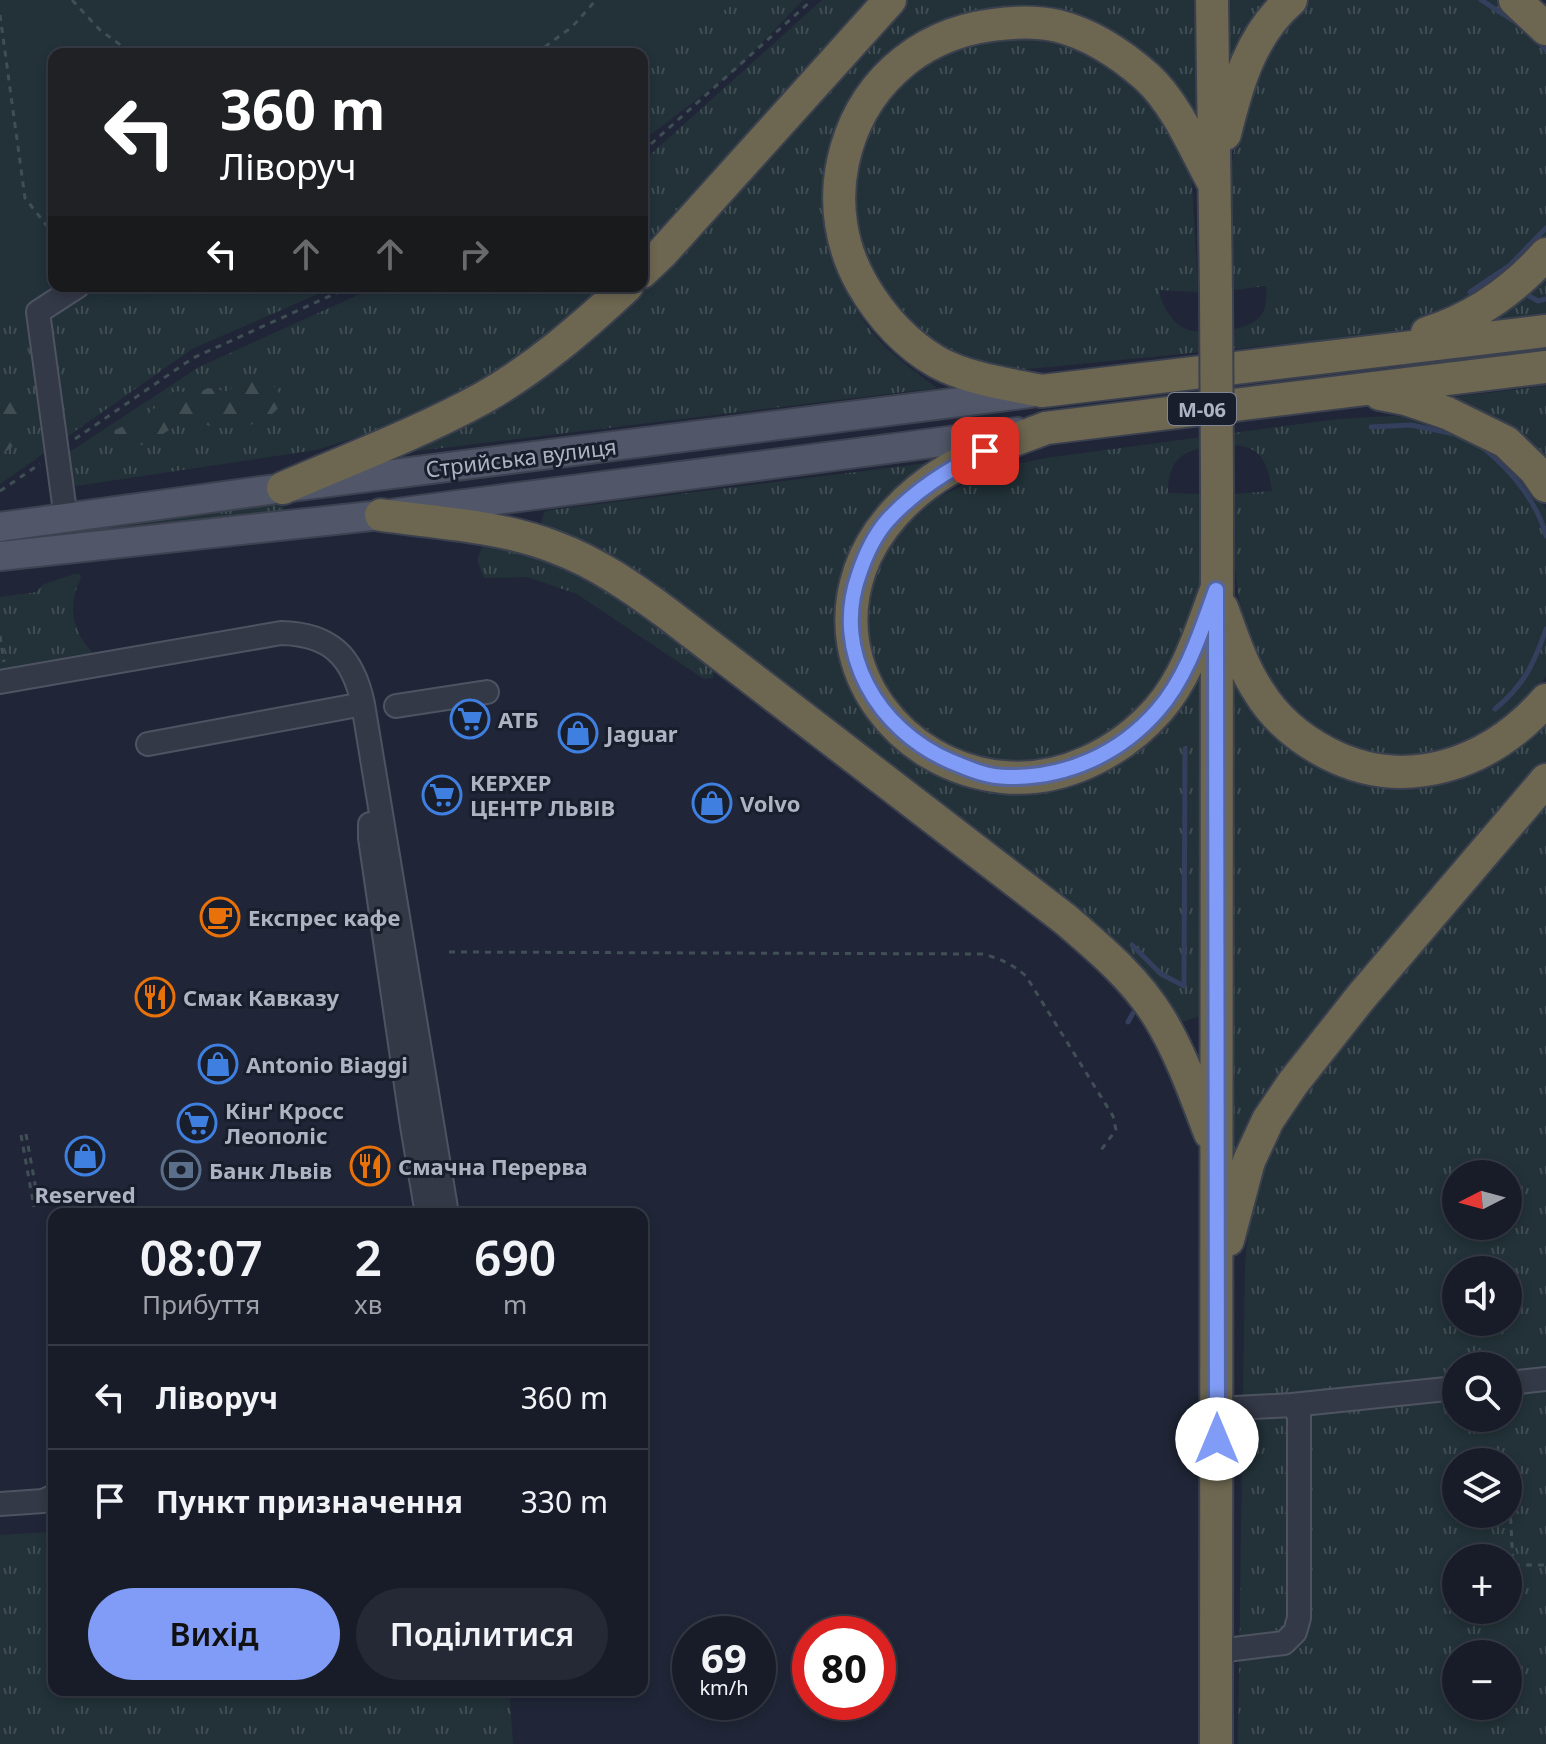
<!DOCTYPE html>
<html lang="uk">
<meta charset="utf-8">
<style>
body{margin:0;font-family:"Noto Sans",sans-serif;background:#252935;color:#f1f3f6;height:100vh;display:flex;flex-direction:column;font-size:30px;white-space:nowrap}
*{box-sizing:border-box;margin:0}
p{font-size:26px;color:#9fa1a8}
.icon{flex:none;width:44px;height:44px;fill:none;stroke:currentColor;stroke-width:2;stroke-linecap:round;stroke-linejoin:round}
.map{position:relative;flex:1;overflow:hidden}
.details{position:absolute;left:48px;top:1208px;width:600px;height:488px;display:flex;flex-direction:column;background:#181c29;border-radius:16px;box-shadow:0 4px 12px #0003,0 0 0 2px #363a46}
.details>*{flex:none}
.hud{position:absolute;left:48px;top:48px;width:600px;height:244px;border-radius:16px;box-shadow:0 4px 12px #0003,0 0 0 2px #363a46;background:#202124;color:#fff;overflow:hidden}
.needle{width:52px;rotate:264deg}
.buttons{position:absolute;left:1442px;top:1160px;display:grid;gap:16px}
.buttons a{display:grid;place-items:center;width:80px;height:80px;border-radius:50%;background:#181c29;box-shadow:0 4px 12px #0003,0 0 0 2px #363a46;font-size:40px}
.speed{position:absolute;left:672px;top:1616px;display:flex;gap:16px;font-size:40px;font-weight:700;text-align:center}
.speed>*{display:grid;place-content:center;width:104px;height:104px;border-radius:50%;background:#181c29;box-shadow:0 4px 12px #0003,0 0 0 2px #363a46;line-height:1}
.speed small{font-size:20px;font-weight:400}
.speed .limit{border:12px solid #d22;background:#fff;color:#111}
.pin{position:absolute;display:grid;place-items:center;width:68px;height:68px;color:#fff;margin:-34px;border-radius:16px;box-shadow:0 4px 12px #0006}
.me{position:absolute;width:88px;margin:-44px;rotate:0deg;stroke-linejoin:round;filter:drop-shadow(0 0 6px #0008)}
.turn{display:flex;align-items:center;gap:28px;height:168px;padding:0 40px;font-size:36px}
.turn .icon{width:104px;height:104px;stroke-width:2.5}
.turn b{display:block;font-size:56px;line-height:68px}
.lanes{display:flex;align-items:center;height:76px;padding:0 40px;background:#0003;justify-content:center;gap:40px;direction:ltr}
.lanes .off{opacity:.35}
.eta{display:flex;justify-content:space-evenly;align-items:center;height:136px;text-align:center}
.eta b{font-size:48px;font-weight:600;line-height:56px}
.action{display:flex;gap:16px;margin-top:auto;padding:16px 40px}
.action a{flex:1;height:92px;border-radius:48px;background:#819cf6;color:#111;font-size:32px;font-weight:600;line-height:92px;text-align:center}
.action a+a{background:#252935;color:#f1f3f6}
ul{padding:0;list-style:none}
li{display:flex;align-items:center;gap:24px;height:104px;padding:0 40px;border-top:2px solid #363a46}
li div{flex:1}
li b{display:block;font-size:30px}
li em{font-style:normal}
.map>svg:first-child{display:block}
.grass{fill:url(#grass-tufts);fill-rule:evenodd}
.forest{fill:url(#forest-firs)}
.pitch{fill:#223238}
.lines{fill:none;stroke-linecap:round;stroke-linejoin:round}
.stream{stroke:#343f5e;stroke-width:5}
.minor-casing{stroke:#4e5362;stroke-width:26}
.major-casing{stroke:#3d4251;stroke-width:32}
.highway-casing{stroke:#3b404f;stroke-width:36}
.path{stroke:#404f55;stroke-width:3;stroke-dasharray:6 6;stroke-linecap:butt}
.minor{stroke:#343947;stroke-width:22}
.major{stroke:#515768;stroke-width:28}
.highway{stroke:#6d6751;stroke-width:32}
.highway-bridge-casing{stroke:#3b404f;stroke-width:36;stroke-linecap:butt}
.highway-bridge{stroke:#6d6751;stroke-width:32}
.route-casing{stroke:#5465a0;stroke-width:20}
.route{stroke:#819cf6;stroke-width:14}
.labels{text-anchor:middle;dominant-baseline:central;stroke-width:6;stroke-linejoin:round;paint-order:stroke}
.shield{fill:#191e2c;stroke:#818696;stroke-width:2}
.shield-label{font-size:20px;font-weight:bold;fill:#aeb3c4}
.street-label{font-size:22px;fill:#aeb3c4;stroke:#191e2c}
.poi-label{font-size:22px;font-weight:bold;fill:#aeb3c4;stroke:#191e2c;text-anchor:start}
</style>
<div class="map">
<svg width="1546" height="1744" viewBox="0 0 1546 1744">
<defs>
<pattern id="grass-tufts" width="24" height="20" patternUnits="userSpaceOnUse" patternTransform="scale(2)"><rect width="24" height="20" fill="#223238"/><path d="M3 7l-1-3M5 7V3M7 7l1-3M15 17l-1-3M17 17v-4M19 17l1-3" fill="none" stroke="#404d53"/></pattern>
<pattern id="forest-firs" width="22" height="20" patternUnits="userSpaceOnUse" patternTransform="scale(2)"><rect width="22" height="20" fill="#223238"/><path d="M5 1l3.5 6h-7zM16 11l3.5 6h-7z" fill="#404d53"/></pattern>
</defs>
<rect width="100%" height="100%" fill="#202637"/>
<path class="grass" d="M0 0 54 54V286H336L192 349 0 484Z
M615 0H803L736 70 642 141V54H560Z
M822 0H867L642 251V162Z
M905 0H1198L1200 128C1176 96 1153 60 1121 37 1089 15 1058 21 1022 21 999 21 971 16 949 21 927 26 908 38 891 51 809 114 807 231 859 314 878 345 908 367 937 388L417 451 533 386 596 337 654 281Z
M1226 0H1278L1226 97Z
M1302 0H1501L1546 40V241L1520 269 1433 322 1385 334 1018 370 993 367 955 357 907 324 868 272 853 216 856 159 892 85 968 38 1054 39 1106 63 1153 103 1185 153 1192 183 1198 292 1159 290C1160 302 1171 321 1182 327 1191 333 1203 331 1213 331 1244 329 1271 326 1266 286L1233 290 1230 178 1241 103 1252 68Z
M1546 267V320L1453 331Z
M378 286H608L542 346 421 417 316 450 69 487 65 455 199 367Z
M1546 386V471L1437 399Z
M1393 416 1429 420 1489 443 1527 480 1546 509V676L1536 692 1489 735 1419 761 1343 753 1270 693 1243 631 1235 569 1234 494 1272 491C1270 479 1268 465 1260 456 1251 445 1238 445 1225 445 1192 447 1167 453 1168 493L1200 494 1199 589 1190 630 1154 699 1082 755 1014 767 945 749 892 703 866 653V587L877 558 921 506 998 468 1046 458 1338 419Z
M936 462 873 517 848 555 837 600 836 641 850 687 874 724 909 755 1084 779 1123 761 1151 739 1202 668 1199 1016 1179 1023 544 529 541 524 544 512 551 510Z
M280 498 284 510 0 545V538Z
M485 539 556 558 715 660 713 678 704 679 577 594 527 577 484 578 477 560Z
M75 574H80L81 578C70 599 70 620 83 641 87 648 92 650 95 657L0 673V597L37 592 42 585Z
M1230 650 1252 698 1384 780 1546 709V771L1232 1183Z
M1546 800V1744H1238L1245 1266 1251 1200 1273 1130 1301 1086ZM1456 1174H1508V1226H1456ZM1456 1270H1508V1322H1456ZM1456 1366H1508V1418H1456ZM1456 1462H1508V1514H1456ZM1456 1558H1508V1610H1456ZM1456 1654H1508V1706H1456Z
M54 1532V1690H509L513 1744H0V1535Z"/>
<path class="forest" d="M0 376 22 417 24 438 0 456Z
M255 378 272 384 284 399C272 424 237 432 210 426 204 424 198 420 192 417L147 443 126 450 113 431C125 425 139 421 149 413 166 400 167 384 193 395L208 388 226 391Z"/>
<path class="pitch" d="M0 0H744L637 54H54V286H174L156 295 0 317Z"/>
<g class="lines">
<path class="stream" d="M1481 0 1517 23
M1537 40 1546 50
M1470 292 1510 265 1546 228
M1529 296 1538 301 1546 299
M1371 427 1411 425 1455 434
M1482 447C1510 469 1537 501 1546 536
M1495 709C1524 685 1534 664 1546 629
M1132 945 1161 974 1184 986 1185 749
M1128 1022 1133 1013"/>
<g class="minor-casing">
<path id="minor" d="M66 519 38 312 78 286
M0 682 281 633C331 634 353 657 363 704L447 1214
M396 706 487 692
M148 744 363 704
M370 824V838L412 1126 427 1214
M1508 1383 1546 1379
M1292 1405 1456 1388
M1217 1409 1292 1405 1299 1415V1618L1295 1632 1284 1643 1218 1651
M0 1504 43 1501 54 1496"/>
</g>
<g class="major-casing">
<path id="major" d="M0 527 283 488 1030 393
M0 556 381 515 1017 432"/>
</g>
<g class="highway-casing">
<path id="highway" d="M1212 0 1216 292
M1515 0 1546 29
M1225 134C1237 85 1251 34 1291 0
M1214 184C1194 148 1177 105 1147 77 1122 55 1090 34 1058 26 1036 21 1014 22 992 25 916 35 859 87 843 162 834 204 841 247 862 284 880 315 906 344 937 362 968 379 1008 384 1042 391L1546 331
M642 272 662 253 890 0
M1427 333C1474 318 1513 291 1546 254
M1380 394 1406 399 1447 413 1506 442 1535 470 1546 486
M283 488C350 459 419 433 483 398 536 368 583 327 627 286
M381 515C439 523 502 526 557 548 597 563 633 588 668 614L1065 919C1100 949 1136 979 1160 1019 1181 1054 1195 1094 1210 1133
M1216 590C1201 631 1187 677 1158 710 1120 753 1061 783 1003 777 901 767 825 670 860 570 874 529 909 493 946 471 977 453 1012 441 1046 428L1546 367
M1222 608C1233 637 1242 667 1259 692 1275 718 1300 739 1327 753 1406 794 1490 764 1546 700
M1228 1240 1249 1161 1268 1120 1293 1083 1361 997 1546 780
M1216 1744 1217 485"/>
</g>
<path class="path" d="M72 0 100 30 133 54
M0 15 25 198 54 235
M535 54 572 27 596 0
M642 152 812 0
M75 439 193 358 352 286
M0 491 40 464
M0 636 4 662
M449 952 982 954C999 958 1012 964 1026 976L1113 1116 1116 1130 1101 1150
M26 1134 39 1206
M21 1135 34 1207
M284 1209 285 1214
M266 1210V1214
M268 1210 269 1214
M1510 1506 1513 1565H1546"/>
<use href="#minor" class="minor"/>
<use href="#major" class="major"/>
<use href="#highway" class="highway"/>
<g class="highway-bridge-casing">
<path id="highway-bridge" d="M1216 292 1217 485"/>
</g>
<use href="#highway-bridge" class="highway-bridge"/>
</g>
<g class="lines">
<g class="route-casing">
<path id="route" d="M985 451C948 470 915 490 887 521 874 536 865 556 859 574 831 652 878 730 950 761 969 769 987 777 1008 777 1066 778 1120 754 1158 710 1187 677 1201 631 1216 590L1217 1439"/>
</g>
<use href="#route" class="route"/>
</g>
<defs>
<g id="supermarket-ring" transform="scale(2)"><circle r="9.5" fill="#191e2c" stroke="#3f7fe0" stroke-width="1.5"/><path d="M-6-5.5h2.5l.6 2H6L4.5 2H-2.5L-4.4-4H-6ZM-1.5 3.2a1.3 1.3 0 1 0 .1 0ZM3 3.2a1.3 1.3 0 1 0 .1 0Z" fill="#3f7fe0"/></g>
<g id="shop-ring" transform="scale(2)"><circle r="9.5" fill="#191e2c" stroke="#3f7fe0" stroke-width="1.5"/><path d="M-5-2.5h2.3a2.7 3.5 0 0 1 5.4 0H5L5.5 6h-11ZM-1.5-2.5h3a1.5 2.3 0 0 0-3 0Z" fill="#3f7fe0"/></g>
<g id="cafe-ring" transform="scale(2)"><circle r="9.5" fill="#191e2c" stroke="#e8710a" stroke-width="1.5"/><path d="M-5.5-4.5H6V0H3Q3 3.5 0 3.5H-2.5Q-5.5 3.5-5.5 0ZM3-3.2v2h1.7v-2ZM-6 4.5H4V6H-6Z" fill="#e8710a"/></g>
<g id="restaurant-ring" transform="scale(2)"><circle r="9.5" fill="#191e2c" stroke="#e8710a" stroke-width="1.5"/><path d="M-5-6h1v4h1v-4h1v4h1v-4h1v5L-1.5 .5V6h-2V.5L-5-1ZM5-6V6H3V1.5H1.5Q1.5-4 5-6Z" fill="#e8710a"/></g>
<g id="bank-ring" transform="scale(2)"><circle r="9.5" fill="#191e2c" stroke="#5c6f8a" stroke-width="1.5"/><path d="M-6-4H6V4H-6ZM0-2.3a2.3 2.3 0 1 0 0 4.6a2.3 2.3 0 1 0 0-4.6Z" fill="#5c6f8a"/></g>
</defs>
<g fill-rule="evenodd">
<use href="#supermarket-ring" x="470" y="719"/>
<use href="#shop-ring" x="578" y="733"/>
<use href="#supermarket-ring" x="442" y="795"/>
<use href="#shop-ring" x="712" y="803"/>
<use href="#cafe-ring" x="220" y="917"/>
<use href="#restaurant-ring" x="155" y="997"/>
<use href="#shop-ring" x="218" y="1064"/>
<use href="#supermarket-ring" x="197" y="1123"/>
<use href="#shop-ring" x="85" y="1156"/>
<use href="#restaurant-ring" x="370" y="1166"/>
<use href="#bank-ring" x="181" y="1170"/>
</g>
<g class="labels">
<rect class="shield" x="1168" y="393" width="68" height="32" rx="6"/>
<g class="shield-label">
<text x="1202" y="409">М-06</text>
</g>
<g class="street-label">
<text transform="translate(521 457) rotate(-7)">Стрийська вулиця</text>
</g>
<g class="poi-label">
<text x="498" y="719">АТБ</text>
<text x="606" y="733">Jaguar</text>
<text x="470" y="782">КЕРХЕР<tspan x="470" dy="25">ЦЕНТР ЛЬВІВ</tspan></text>
<text x="740" y="803">Volvo</text>
<text x="248" y="917">Експрес кафе</text>
<text x="183" y="997">Смак Кавказу</text>
<text x="246" y="1064">Antonio Biaggi</text>
<text x="225" y="1110">Кінґ Кросс<tspan x="225" dy="25">Леополіс</tspan></text>
<text x="398" y="1166">Смачна Перерва</text>
<text x="209" y="1170">Банк Львів</text>
<text x="85" y="1194" text-anchor="middle">Reserved</text>
</g>
</g>
</svg>
<div class="buttons">
<a><svg class="needle" viewBox="-14 -14 28 28"><path d="M0-13l5 13h-10z" fill="#e53935"/><path d="M0 13l5-13h-10z" fill="#9fa1a8"/></svg></a>
<a><svg class="icon" aria-label="sound" viewBox="0 0 24 24"><path d="M4 9h4l5-4v14l-5-4H4zM17 9q2 3 0 6"/></svg></a>
<a><svg class="icon" aria-label="search" viewBox="0 0 24 24"><circle cx="10" cy="10" r="6"/><path d="M15 15l6 6"/></svg></a>
<a><svg class="icon" aria-label="layers" viewBox="0 0 24 24"><path d="M12 4l9 5-9 5-9-5zM3 14l9 5 9-5"/></svg></a>
<a>+</a>
<a>−</a>
</div>
<div class="speed"><div>69<small>km/h</small></div><div class="limit">80</div></div>
<div class="pin" style="left:985px;top:451px;background:#d93025"><svg class="icon" aria-label="arrive" viewBox="0 0 24 24"><path d="M6 21V4h12l-3 4 3 4H6"/></svg></div>
<svg class="me" style="left:1217px;top:1439px" viewBox="-20 -20 40 40"><circle r="19" fill="#fff"/><path d="M0-13L10 11 0 6-10 11z" fill="#819cf6"/></svg>
<div class="hud">
<div class="turn"><svg class="icon" aria-label="left" viewBox="0 0 24 24"><path d="M17 20v-9H6M10 6l-5 5 5 5"/></svg><div><b>360 m</b>Ліворуч</div></div>
<div class="lanes"><svg class="icon" aria-label="left" viewBox="0 0 24 24"><path d="M17 20v-9H6M10 6l-5 5 5 5"/></svg><svg class="icon off" aria-label="ahead" viewBox="0 0 24 24"><path d="M12 20V5M6 11l6-6 6 6"/></svg><svg class="icon off" aria-label="ahead" viewBox="0 0 24 24"><path d="M12 20V5M6 11l6-6 6 6"/></svg><svg class="icon off" aria-label="right" viewBox="0 0 24 24"><path d="M7 20v-9h11M14 6l5 5-5 5"/></svg></div>
</div>
<section class="details">
<div class="eta">
<div><b>08:07</b><p>Прибуття</p></div>
<div><b>2</b><p>хв</p></div>
<div><b>690</b><p>m</p></div>
</div>
<ul>
<li><svg class="icon" aria-label="left" viewBox="0 0 24 24"><path d="M17 20v-9H6M10 6l-5 5 5 5"/></svg><div><b>Ліворуч</b></div><em>360 m</em></li>
<li><svg class="icon" aria-label="arrive" viewBox="0 0 24 24"><path d="M6 21V4h12l-3 4 3 4H6"/></svg><div><b>Пункт призначення</b></div><em>330 m</em></li>
</ul>
<div class="action"><a>Вихід</a><a>Поділитися</a></div>
</section>
</div>
